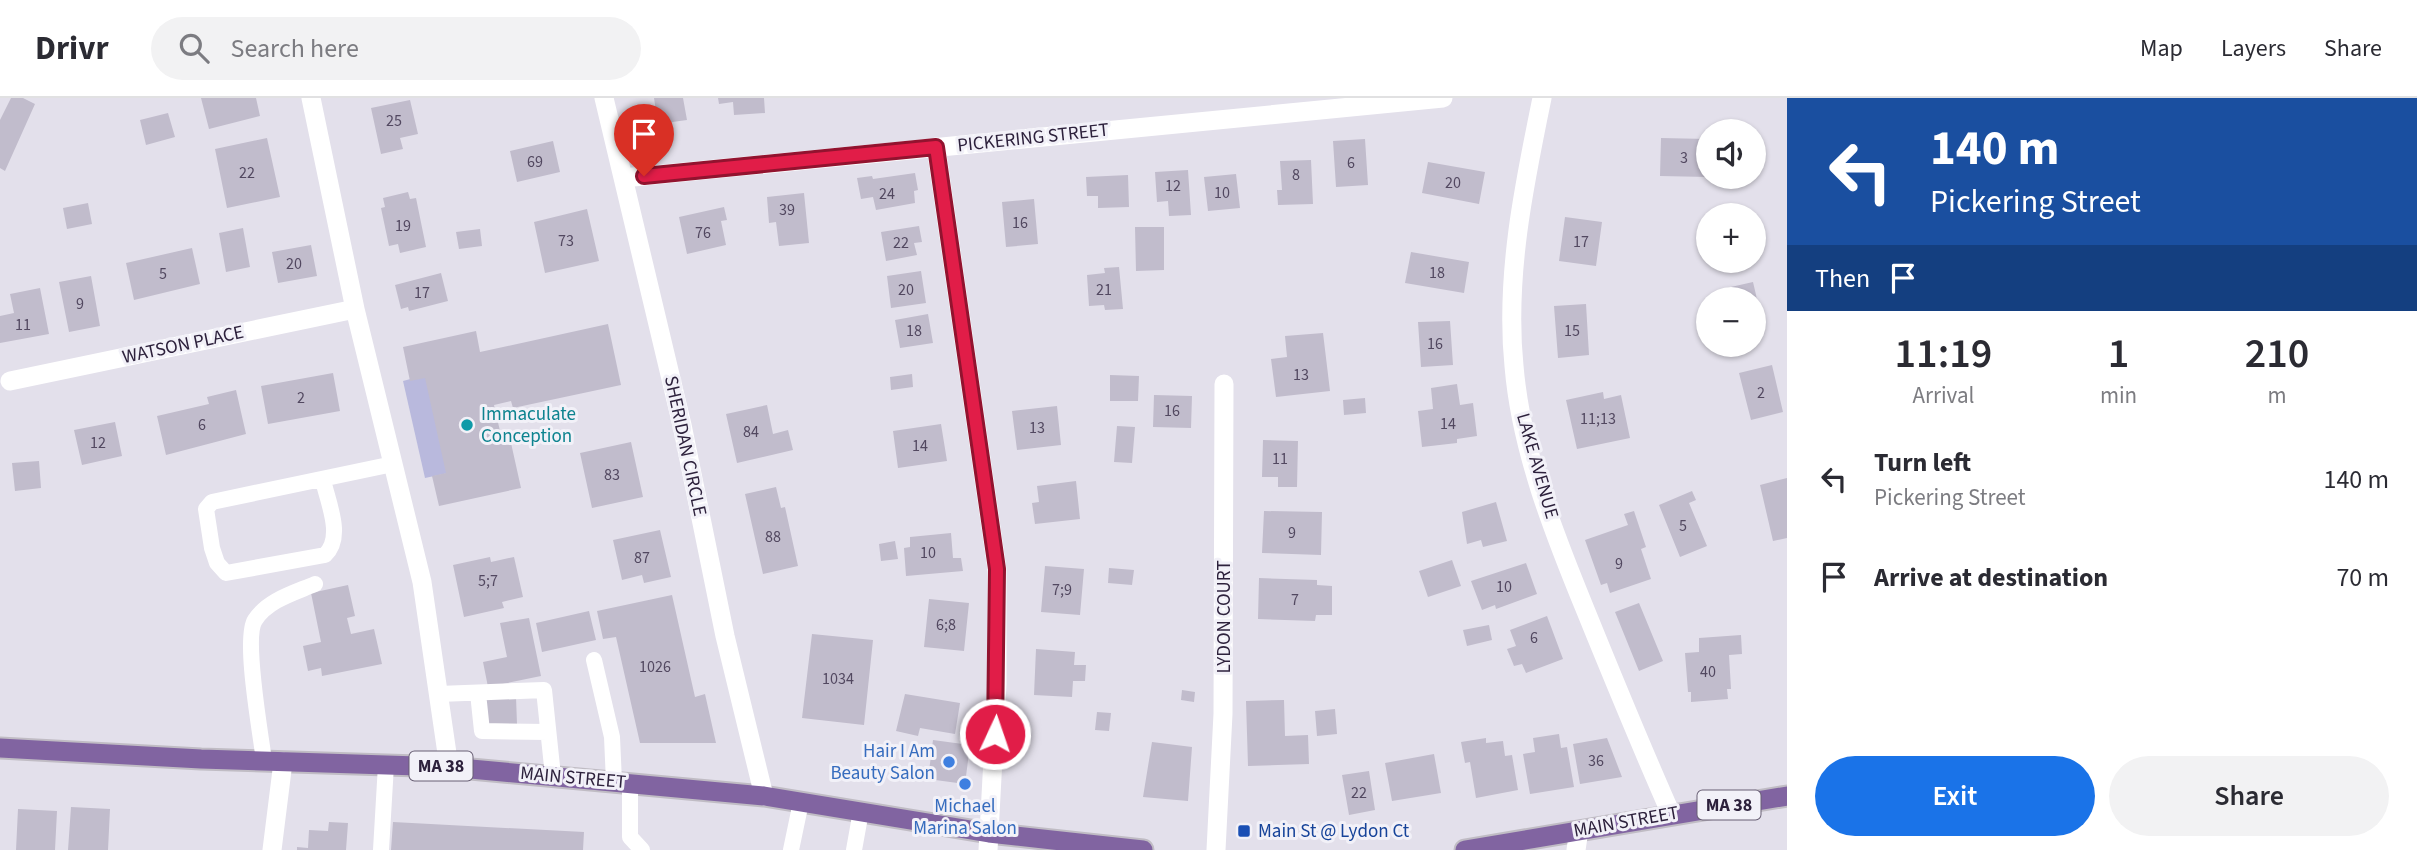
<!DOCTYPE html>
<meta charset="utf-8">
<style>
body{margin:0;font-family:"Source Sans 3",sans-serif;background:#f2f2f3;color:#2b2b33;height:100vh;display:flex;flex-direction:column;font-size:26px;white-space:nowrap}
*{box-sizing:border-box;margin:0}
p{font-size:23px;color:#7c7c81}
.icon{flex:none;width:38px;height:38px;fill:none;stroke:currentColor;stroke-width:2;stroke-linecap:round;stroke-linejoin:round}
.map{position:relative;flex:1;overflow:hidden}
.drawer{display:flex;flex-direction:column;background:#fff;width:630px}
.drawer>*{flex:none}
.banner{background:#1a4fa0;color:#fff;overflow:hidden}
.fabs{position:absolute;left:1696px;top:21px;display:grid;gap:14px}
.fabs a{display:grid;place-items:center;width:70px;height:70px;border-radius:50%;background:#fff;box-shadow:0 2px 5px #0004;font-size:35px}
.pin{position:absolute;display:grid;place-items:center;width:60px;height:60px;color:#fff;margin:-72px -30px;border-radius:50% 50% 50% 0;rotate:-45deg;box-shadow:0 0 7px #0007}
.pin .icon{rotate:45deg}
.me{position:absolute;width:77px;margin:-38px;rotate:3deg;stroke-linejoin:round;filter:drop-shadow(0 0 5px #0008)}
.turn{display:flex;align-items:center;gap:24px;height:147px;padding:0 28px;font-size:32px}
.turn .icon{width:91px;height:91px;stroke-width:2.5}
.turn b{display:block;font-size:49px;line-height:60px}
.then{display:flex;align-items:center;height:66px;padding:0 28px;background:#0003;gap:14px;font-size:26px}
.eta{display:flex;justify-content:space-evenly;align-items:center;height:119px;text-align:center}
.eta b{font-size:42px;font-weight:600;line-height:49px}
.cta{display:flex;gap:14px;margin-top:auto;padding:14px 28px}
.cta a{flex:1;height:80px;border-radius:42px;background:#1a73e8;color:#fff;font-size:28px;font-weight:600;line-height:80px;text-align:center}
.cta a+a{background:#f2f2f3;color:#2b2b33}
ul{padding:0;list-style:none}
li{display:flex;align-items:center;gap:21px;height:98px;padding:0 28px}
li div{flex:1}
li b{display:block;font-size:26px}
li em{font-style:normal}
header{display:flex;align-items:center;gap:42px;box-sizing:border-box;height:98px;padding:0 35px;background:#fff;border-bottom:2px solid #e1e1e2}
header strong{font-size:33px}
nav{display:flex;gap:38px;margin-inline-start:auto;font-size:24px}
.search{width:490px;height:63px;background:#f2f2f3;display:flex;align-items:center;gap:18px;box-sizing:border-box;padding:0 24px;border-radius:38px;color:#7c7c81;font-size:26px}
main{display:flex;flex:1;min-height:0}
.map>svg:first-child{display:block}
.green{fill:#b9b9dd}
.building{fill:#c1bccc}
.lines{fill:none;stroke-linecap:round;stroke-linejoin:round}
.primary-casing{stroke:#c0bcc4;stroke-width:23}
.service{stroke:#fff;stroke-width:16}
.minor{stroke:#fff;stroke-width:19}
.tertiary{stroke:#fff;stroke-width:19}
.primary{stroke:#8164a1;stroke-width:19}
.route-casing{stroke:#92132f;stroke-width:18}
.route{stroke:#e11d48;stroke-width:12}
.culture-dot{fill:#0f9aa8;stroke:#f2f1f8;stroke-width:2.5}
.shop-dot{fill:#3f7fe0;stroke:#f2f1f8;stroke-width:2.5}
.transit-dot{fill:#1a4fb4;stroke:#f2f1f8;stroke-width:2.5}
.labels{text-anchor:middle;dominant-baseline:central;stroke-width:6;stroke-linejoin:round;paint-order:stroke}
.number-label{font-size:16px;fill:#524860}
.shield{fill:#f2f1f8;stroke:#685f74;stroke-width:2}
.shield-label{font-size:18px;font-weight:bold;fill:#2d213c}
.street-label{font-size:19px;fill:#2d213c;stroke:#f2f1f8}
.culture-label{font-size:19px;fill:#0d838f;stroke:#f2f1f8;text-anchor:start}
.shop-label{font-size:19px;fill:#366cbe;stroke:#f2f1f8;text-anchor:end}
.transit-label{font-size:19px;fill:#164399;stroke:#f2f1f8;text-anchor:start}
</style>
<header>
<strong>Drivr</strong>
<div class="search"><svg class="icon" aria-label="search" viewBox="0 0 24 24"><circle cx="10" cy="10" r="6"/><path d="M15 15l6 6"/></svg>Search here</div>
<nav><a>Map</a><a>Layers</a><a>Share</a></nav>
</header>
<main>
<div class="map">
<svg width="1787" height="752" viewBox="0 0 1787 752">
<rect width="100%" height="100%" fill="#e3e0eb"/>
<path class="green" d="M433 275 453 374 425 380 403 283Z"/>
<path class="building" d="M11 0H23L35 6 5 73 0 70V22Z
M201 0H256L260 18 209 31Z
M654 0H683L687 22 658 26Z
M718 0H764L765 15 734 17 733 4 719 6Z
M410 2 418 36 400 40 403 51 381 56 371 10Z
M168 15 175 39 146 47 140 22Z
M267 40 280 99 227 110 215 51Z
M1661 40 1708 41V79L1660 78Z
M1365 41 1368 87 1336 89 1333 43Z
M553 43 560 74 517 84 510 53Z
M1311 62 1313 106 1278 107 1277 92H1282L1280 63Z
M1428 64 1485 74 1479 106 1422 95Z
M1188 72 1191 117 1169 118 1168 103 1157 104 1155 74Z
M915 75 918 92 914 93 915 105 876 112 873 99 861 101 857 80 872 78 873 81Z
M1236 76 1240 110 1208 113 1204 79Z
M1128 77 1129 109 1098 110V98H1087L1086 79Z
M408 94 410 101 416 100 426 149 400 155 398 146 389 148 381 110 385 109 383 100Z
M804 95 809 145 779 148 776 124 769 125 767 99Z
M1034 101 1038 146 1006 149 1002 104Z
M88 105 92 126 67 131 63 110Z
M724 109 727 122 721 123 726 147 687 156 679 119Z
M587 111 599 163 545 175 534 124Z
M1565 119 1602 124 1596 168 1559 163Z
M919 128 922 144 914 145 917 157 886 163 881 134Z
M1135 129H1164V172L1136 173Z
M243 130 250 169 226 174 219 135Z
M480 131 482 148 459 151 456 134Z
M311 147 317 178 278 185 272 154Z
M192 150 200 186 134 202 126 165Z
M1411 154 1469 164 1464 195 1405 185Z
M1119 169 1123 211 1105 212 1104 207 1089 208 1087 177 1105 175 1104 170Z
M921 173 926 205 891 210 887 178Z
M441 175 448 203 409 213 408 209 401 211 395 187Z
M91 178 100 228 69 234 59 184Z
M1753 184 1764 231 1754 234V201L1711 200 1723 197 1722 191Z
M40 190 49 236 0 245V218L14 215 10 196Z
M1586 206 1589 257 1558 260 1554 208Z
M928 216 933 245 900 250 895 222Z
M1450 223 1453 267 1421 269 1418 224Z
M608 226 621 287 513 310 511 303 494 307 503 346 511 345 521 390 439 408 432 378 446 375 425 280 410 283 403 249 476 233 480 254Z
M1323 235 1330 293 1276 299 1271 261 1287 259 1285 238Z
M1772 267 1783 314 1751 322 1739 275Z
M333 275 340 313 268 326 261 288Z
M912 276 913 289 891 292 890 279Z
M1110 277 1139 278 1138 303H1110Z
M1457 286 1460 307 1473 305 1477 338 1457 341V345L1422 349 1418 313 1433 311 1431 290Z
M236 292 246 336 166 357 157 318 209 306 207 299Z
M1603 294 1604 301 1621 297 1630 340 1577 351 1566 302Z
M1154 297 1192 298 1191 330 1153 329Z
M1365 300 1366 315 1344 317 1343 302Z
M767 307 773 336 788 332 793 352 737 365 726 316Z
M1057 308 1061 347 1017 352 1012 313Z
M115 324 122 358 82 367 74 332Z
M941 326 947 363 898 370 893 333Z
M1117 328 1135 329 1132 365 1114 364Z
M1263 342 1298 343 1297 389H1278V379H1262Z
M631 344 643 399 592 410 580 355Z
M39 363 41 390 15 393 12 365Z
M1787 380V440L1773 443 1760 387Z
M1076 383 1080 421 1035 426 1032 405 1039 404 1037 388Z
M776 389 781 410 785 409 798 468 763 476 745 396Z
M1692 393 1696 402 1689 405 1707 448 1680 459 1659 407Z
M1496 404 1507 443 1483 449 1481 442 1467 446 1462 414Z
M1264 413 1322 414 1321 457 1262 455Z
M1634 413 1646 449 1641 451 1651 481 1610 495 1607 485 1601 487 1585 442 1628 427 1624 416Z
M660 432 671 479 644 485 642 477 622 482 613 442Z
M951 435 953 460H961L963 473 906 478 904 450 910 449V439Z
M895 443 898 461 881 463 879 446Z
M490 459 491 464 514 459 523 499 502 504 504 510 464 519 453 467Z
M1452 462 1461 488 1428 499 1419 473Z
M1526 465 1537 496 1496 511 1495 507 1482 512 1471 483Z
M1045 468 1084 471 1080 517 1041 514Z
M1109 470 1134 472 1132 487 1108 485Z
M1259 480 1317 482V487L1332 488V517H1316L1315 523 1258 521Z
M348 487 355 518 347 520 351 536 374 531 382 566 322 578 321 570 308 573 303 548 321 544 311 495Z
M672 497 695 599 705 596 716 645H640L616 539 603 541 597 513Z
M929 501 969 505 964 553 924 549Z
M1639 505 1663 563 1639 573 1615 514Z
M589 513 596 542 542 554 536 525Z
M1547 518 1563 561 1526 575 1522 566 1514 568 1507 551 1516 548 1510 532Z
M529 520 541 578 488 589 483 564 507 559 500 525Z
M1489 527 1492 542 1467 548 1463 532Z
M812 536 873 542 864 627 802 620Z
M1741 537 1742 556 1729 557 1731 591H1727L1728 601 1691 604V594H1688L1685 555 1699 554V540Z
M1036 551 1075 554 1074 567H1086L1085 583H1073L1072 599 1034 597Z
M1182 592 1195 594 1194 604 1181 602Z
M905 596 960 605 955 636 920 630 918 638 896 633Z
M516 599 517 626 483 627 482 600Z
M1284 602 1285 638 1308 637 1309 666 1248 668 1246 603Z
M1335 611 1337 636 1317 638 1315 613Z
M1097 614 1111 615 1109 633 1095 632Z
M1559 636 1561 650 1567 649 1574 689 1530 696 1523 656 1535 654 1533 640Z
M1486 640V645L1503 643 1505 658 1512 657 1518 692 1476 700 1470 664 1465 665 1461 644Z
M1607 640 1622 679 1580 686 1573 646Z
M933 642 970 647 965 686 928 681Z
M1152 644 1192 649 1188 703 1143 699Z
M1434 656 1441 695 1392 703 1385 665Z
M1369 673 1375 712 1349 717 1342 677Z
M71 709 110 711 108 752H68Z
M18 711 57 713 55 752H16Z
M329 724 348 725 346 752H297V749L308 750 309 732 328 733Z
M393 724 584 734 583 752H391Z"/>
<g class="lines">
<g class="primary-casing">
<path id="primary" d="M0 650 201 661 449 669 764 698 989 735 1143 752
M1465 752 1787 698"/>
</g>
<path class="service" d="M323 382C328 405 344 439 325 457L226 475 217 465 212 450 206 411 212 404 393 366
M594 562 612 639 614 684
M478 595 482 633 548 634
M439 596 544 592 553 678
M264 663C261 637 243 540 255 522 268 502 294 495 315 486
M630 685V739L642 752
M381 752 386 667
M791 752 801 704
M854 752 861 713"/>
<path class="minor" d="M311 0 355 211 422 484 449 669
M604 0 682 327 725 538 764 698
M936 49 997 471V586L989 735
M623 80 1443 0
M10 283 355 211
M272 752 283 664
M1216 752 1223 616 1224 286
M1576 752 1579 732"/>
<path class="tertiary" d="M1542 0C1524 87 1505 179 1514 268 1521 352 1553 433 1585 511 1613 580 1641 648 1671 716
M988 752 989 735"/>
<use href="#primary" class="primary"/>
</g>
<g class="lines">
<g class="route-casing">
<path id="route" d="M644 78 936 49 997 471 995 636"/>
</g>
<use href="#route" class="route"/>
</g>
<circle class="culture-dot" cx="467" cy="327" r="7"/>
<g class="shop-dot">
<circle cx="949" cy="664" r="7"/>
<circle cx="965" cy="686" r="7"/>
</g>
<rect class="transit-dot" x="1237" y="726" width="14" height="14" rx="3.5"/>
<g class="labels">
<g class="number-label">
<text x="394" y="23">25</text>
<text x="1684" y="60">3</text>
<text x="535" y="64">69</text>
<text x="1351" y="65">6</text>
<text x="247" y="75">22</text>
<text x="1296" y="77">8</text>
<text x="1453" y="85">20</text>
<text x="1173" y="88">12</text>
<text x="1222" y="95">10</text>
<text x="887" y="96">24</text>
<text x="787" y="112">39</text>
<text x="1020" y="125">16</text>
<text x="403" y="128">19</text>
<text x="703" y="135">76</text>
<text x="566" y="143">73</text>
<text x="1581" y="144">17</text>
<text x="901" y="145">22</text>
<text x="294" y="166">20</text>
<text x="1437" y="175">18</text>
<text x="163" y="176">5</text>
<text x="906" y="192">20</text>
<text x="1104" y="192">21</text>
<text x="422" y="195">17</text>
<text x="80" y="206">9</text>
<text x="23" y="227">11</text>
<text x="914" y="233">18</text>
<text x="1572" y="233">15</text>
<text x="1435" y="246">16</text>
<text x="1301" y="277">13</text>
<text x="1761" y="295">2</text>
<text x="301" y="300">2</text>
<text x="1172" y="313">16</text>
<text x="1598" y="321">11;13</text>
<text x="1448" y="326">14</text>
<text x="202" y="327">6</text>
<text x="1037" y="330">13</text>
<text x="751" y="334">84</text>
<text x="98" y="345">12</text>
<text x="920" y="348">14</text>
<text x="1280" y="361">11</text>
<text x="612" y="377">83</text>
<text x="1683" y="428">5</text>
<text x="1292" y="435">9</text>
<text x="773" y="439">88</text>
<text x="928" y="455">10</text>
<text x="642" y="460">87</text>
<text x="1619" y="466">9</text>
<text x="488" y="483">5;7</text>
<text x="1504" y="489">10</text>
<text x="1062" y="492">7;9</text>
<text x="1295" y="502">7</text>
<text x="946" y="527">6;8</text>
<text x="1534" y="540">6</text>
<text x="655" y="569">1026</text>
<text x="1708" y="574">40</text>
<text x="838" y="581">1034</text>
<text x="1596" y="663">36</text>
<text x="1359" y="695">22</text>
</g>
<g class="shield">
<rect x="409.5" y="653.5" width="63" height="29" rx="5"/>
<rect x="1697.5" y="692.5" width="63" height="29" rx="5"/>
</g>
<g class="shield-label">
<text x="441" y="668">MA 38</text>
<text x="1729" y="707">MA 38</text>
</g>
<g class="street-label">
<text transform="translate(1033 40) rotate(-6)">PICKERING STREET</text>
<text transform="translate(183 247) rotate(-12)">WATSON PLACE</text>
<text transform="translate(685 348) rotate(78)">SHERIDAN CIRCLE</text>
<text transform="translate(1537 368) rotate(74)">LAKE AVENUE</text>
<text transform="translate(1224 519) rotate(-90)">LYDON COURT</text>
<text transform="translate(573 680) rotate(5)">MAIN STREET</text>
<text transform="translate(1626 724) rotate(-10)">MAIN STREET</text>
</g>
<g class="culture-label">
<text x="481" y="316">Immaculate<tspan x="481" dy="22">Conception</tspan></text>
</g>
<g class="shop-label">
<text x="935" y="653">Hair I Am<tspan x="935" dy="22">Beauty Salon</tspan></text>
<text x="965" y="708" text-anchor="middle">Michael<tspan x="965" dy="22">Marina Salon</tspan></text>
</g>
<g class="transit-label">
<text x="1258" y="733">Main St @ Lydon Ct</text>
</g>
</g>
</svg>
<div class="fabs">
<a><svg class="icon" aria-label="sound" viewBox="0 0 24 24"><path d="M4 9h4l5-4v14l-5-4H4zM17 9q2 3 0 6"/></svg></a>
<a>+</a>
<a>−</a>
</div>
<div class="pin" style="left:644px;top:78px;background:#d93025"><svg class="icon" aria-label="arrive" viewBox="0 0 24 24"><path d="M6 21V4h12l-3 4 3 4H6"/></svg></div>
<svg class="me" style="left:995px;top:636px" viewBox="-20 -20 40 40"><circle r="17" fill="#e11d48" stroke="#fff" stroke-width="3"/><path d="M0-11L8 9 0 5-8 9z" fill="#fff"/></svg>
</div>
<section class="drawer">
<div class="banner">
<div class="turn"><svg class="icon" aria-label="left" viewBox="0 0 24 24"><path d="M17 20v-9H6M10 6l-5 5 5 5"/></svg><div><b>140 m</b>Pickering Street</div></div>
<div class="then">Then<svg class="icon" aria-label="arrive" viewBox="0 0 24 24"><path d="M6 21V4h12l-3 4 3 4H6"/></svg></div>
</div>
<div class="eta">
<div><b>11:19</b><p>Arrival</p></div>
<div><b>1</b><p>min</p></div>
<div><b>210</b><p>m</p></div>
</div>
<ul>
<li><svg class="icon" aria-label="left" viewBox="0 0 24 24"><path d="M17 20v-9H6M10 6l-5 5 5 5"/></svg><div><b>Turn left</b><p>Pickering Street</p></div><em>140 m</em></li>
<li><svg class="icon" aria-label="arrive" viewBox="0 0 24 24"><path d="M6 21V4h12l-3 4 3 4H6"/></svg><div><b>Arrive at destination</b></div><em>70 m</em></li>
</ul>
<div class="cta"><a>Exit</a><a>Share</a></div>
</section>
</main>
